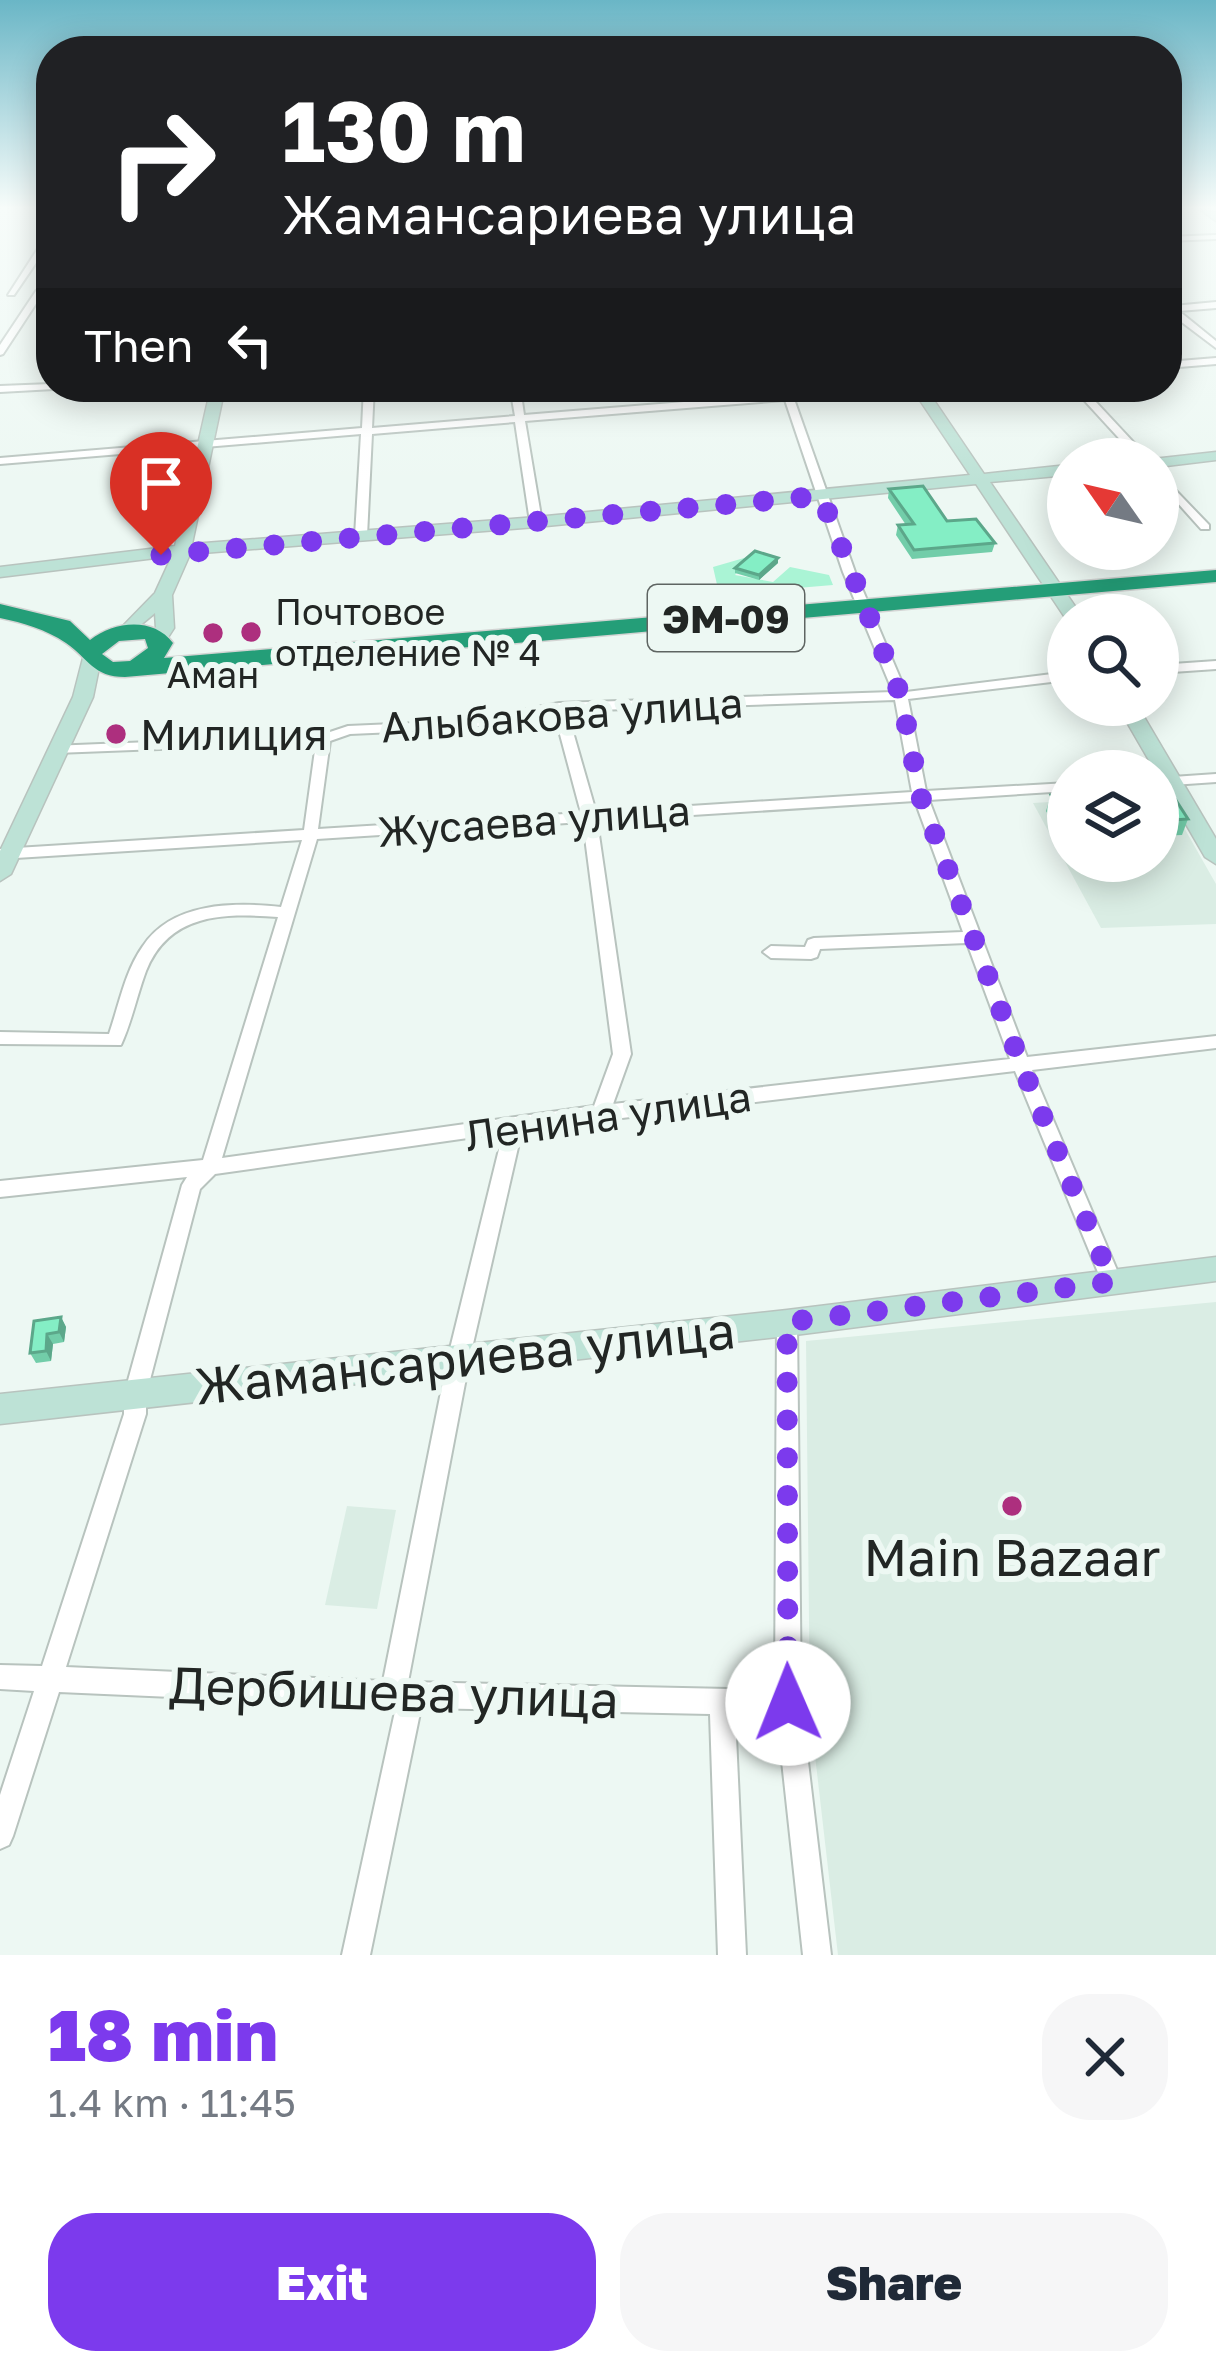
<!DOCTYPE html>
<meta charset="utf-8">
<style>
body{margin:0;font-family:"Golos Text",sans-serif;background:#f6f6f7;color:#1f2937;height:100vh;display:flex;flex-direction:column;font-size:45px;white-space:nowrap}
*{box-sizing:border-box;margin:0}
p{font-size:39px;color:#747a83}
.icon{flex:none;width:66px;height:66px;fill:none;stroke:currentColor;stroke-width:2;stroke-linecap:round;stroke-linejoin:round}
.map{position:relative;height:1955px;overflow:hidden}
.sheet{display:flex;flex-direction:column;background:#fff;flex:1}
.sheet>*{flex:none}
.guide{position:absolute;left:36px;top:36px;width:1146px;height:366px;border-radius:48px;box-shadow:0 6px 30px #0003;background:#202124;color:#fff;overflow:hidden}
.needle{width:78px;rotate:304deg}
.fabs{position:absolute;left:1047px;top:438px;display:grid;gap:24px}
.fabs a{display:grid;place-items:center;width:132px;height:132px;border-radius:50%;background:#fff;box-shadow:0 6px 30px #0003;font-size:60px}
.pin{position:absolute;display:grid;place-items:center;width:102px;height:102px;color:#fff;margin:-123px -51px;border-radius:50% 50% 50% 0;rotate:-45deg;box-shadow:0 0 12px #0007}
.pin .icon{rotate:45deg}
.me{position:absolute;width:132px;margin:-66px;rotate:359deg;stroke-linejoin:round;filter:drop-shadow(0 0 9px #0008)}
.turn{display:flex;align-items:center;gap:42px;height:252px;padding:0 48px;font-size:54px}
.turn .icon{width:156px;height:156px;stroke-width:2.5}
.turn b{display:block;font-size:84px;line-height:102px}
.then{display:flex;align-items:center;height:114px;padding:0 48px;background:#0003;gap:24px;font-size:45px}
.round{display:grid;place-items:center;flex:none;width:126px;height:126px;border-radius:48px;background:#f6f6f7}
.head{display:flex;align-items:center;justify-content:space-between;height:204px;padding:0 48px}
h1{font-size:72px;font-weight:800;line-height:90px;color:#7c3aed}
.cta{display:flex;gap:24px;margin-top:auto;padding:24px 48px}
.cta a{flex:1;height:138px;border-radius:48px;background:#7c3aed;color:#fff;font-size:48px;font-weight:800;line-height:138px;text-align:center}
.cta a+a{background:#f6f6f7;color:#1f2937}
.map>svg:first-child{display:block}
.built{fill:#daede4}
.green{fill:#aaf4d5}
.lines{fill:none;stroke-linecap:round;stroke-linejoin:round}
.street-casing{stroke:#b8c3be;stroke-width:4}
.secondary-casing{stroke:#b8c3be;stroke-width:3}
.highway-casing{stroke:#d3d4d3;stroke-width:3}
.street{fill:#fff;fill-rule:evenodd}
.secondary{fill:#bde2d6;fill-rule:evenodd}
.highway{fill:#249e78;fill-rule:evenodd}
.wall{fill:#72cda9}
.shaded-wall{fill:#5ca78a}
.building{fill:#84eec5;stroke:#5ca78a;stroke-width:3}
.route{stroke:#7c3aed;stroke-width:21;stroke-dasharray:0 37.8}
.poi-dot{fill:#ad2f7e;stroke:#edf8f3;stroke-width:4.5}
.labels{text-anchor:middle;dominant-baseline:central;stroke-width:12;stroke-linejoin:round;paint-order:stroke}
.far-poi-label{font-size:36px;fill:#222624;stroke:#edf8f3;text-anchor:start}
.shield{fill:#edf8f3;stroke:#5f6562;stroke-width:3}
.shield-label{font-size:39px;font-weight:bold;fill:#222624}
.street-label{font-size:42px;fill:#222624;stroke:#edf8f3}
.poi-label{font-size:42px;fill:#222624;stroke:#edf8f3;text-anchor:start}
.near-street-label{font-size:51px;fill:#222624;stroke:#edf8f3}
.near-poi-label{font-size:51px;fill:#222624;stroke:#edf8f3}
</style>
<div class="map">
<svg width="1216" height="1955" viewBox="0 0 1216 1955">
<rect width="100%" height="100%" fill="#edf8f3"/>
<path class="built" d="M1166 796 1216 884V924L1101 928 1033 803 1068 801V861H1158V797Z
M1216 1302V1955H838L810 1712 806 1341Z
M347 1506 396 1510 377 1609 325 1605Z"/>
<path class="green" d="M751 556 735 575 773 582 790 567 829 575 833 585 727 594 718 589 713 567Z"/>
<g class="lines">
<g class="street-casing">
<path id="street" d="M48 233H51V241L14 295H8Z
M1216 235V239L1167 241V237Z
M36 291 43 293 3 354 0 355V345Z
M1167 302 1173 306 1216 302V308L1179 311 1216 341V348L1167 311Z
M1216 358V364L1167 368V362Z
M51 384V387H56L54 389 0 392V386Z
M364 387H374L372 428 515 416 510 387H520L524 415 783 394 780 387H790L792 393 868 387H908L903 390 794 399 855 572 906 692 1068 672V680L908 699 926 791 1068 783V791L929 800 1027 1057 1216 1036V1048L1032 1070 1122 1282 1119 1288 1112 1291 1105 1288 1102 1282 1015 1071 522 1130 470 1357 408 1682 775 1690 777 1323 780 1317 787 1314 794 1317 797 1323 801 1703 831 1955H803L777 1715 735 1714 746 1955H718L710 1714 421 1708 370 1955H342L396 1707 59 1692 13 1836 9 1845 0 1849V1795L34 1691 0 1689V1665L42 1666 124 1414V1395L182 1185 187 1177 0 1197V1181L203 1160 278 917C224 913 169 913 146 971 137 995 132 1021 121 1045L0 1044V1032L109 1034C119 1005 125 971 143 946 172 902 234 902 281 907L302 840 0 859V849L304 830 316 743 56 753 51 752V746L321 735 348 726 462 721 559 703 893 692 843 572 785 400 525 421 542 522 536 525 530 522 515 422 372 434 367 536 361 539 355 536 361 434 0 464V458L362 428ZM895 700 912 792 596 812 567 711ZM554 712 581 813 318 829 330 741 350 734 462 729ZM915 801 963 932 814 938 808 940 805 947 771 946 763 952 771 958 811 959 817 957 820 949 967 943 1010 1059 613 1104 631 1054 597 821ZM583 822 613 1054 594 1106 222 1158 317 839ZM503 1133 448 1357 383 1681 66 1667 146 1414V1395L200 1189 215 1174Z
M1072 387H1082L1149 459H1138Z
M1158 472 1209 525V529H1201L1158 481Z
M1216 661V669L1158 673V665Z
M1216 774V782L1158 786V778Z"/>
</g>
<g class="secondary-casing">
<path id="secondary" d="M1199 209 1216 213V221Z
M211 387H225L192 544 536 517 970 475 911 387H925L984 474 1068 465V475L990 482 1081 615H1068L1066 619 976 484 536 527 190 554 172 595 174 628 165 642 159 643 150 638 156 628 155 613 126 637 117 632 155 593 172 556 0 577V567L175 546Z
M1216 452V460L1158 467V459H1153Z
M92 652 101 658 93 697 11 874 0 881V851L73 697 83 658Z
M1117 705H1137L1216 839V864L1205 857Z
M1216 1257V1281L787 1336 0 1424V1394L787 1310Z"/>
</g>
<g class="highway-casing">
<path id="highway" d="M1216 570V582L125 677C93 677 89 659 66 643 45 629 24 623 0 618V604L70 621 90 640C115 621 153 617 173 643L164 658ZM145 639 148 648 130 661 113 662 102 654 119 641Z"/>
</g>
<use href="#street" class="street"/>
<use href="#secondary" class="secondary"/>
<use href="#highway" class="highway"/>
</g>
<path class="wall" d="M889 489 947 521 995 543 992 552 912 559 896 535 898 525H906L888 498Z
M778 563 759 580 735 573V568Z
M1158 788 1188 819 1182 835 1158 836Z
M1068 794V825L1054 826 1046 811 1051 795Z
M61 1317 66 1327 64 1342 53 1344 51 1361 36 1363 30 1353Z"/>
<path class="shaded-wall" d="M778 558V563L759 580V575Z
M61 1317 66 1327 64 1342 59 1332Z
M47 1334 53 1344 51 1361 46 1351Z"/>
<path class="building" d="M923 486 947 521 976 519 995 543 914 550 898 525 914 524 889 489Z
M755 551 778 558 759 575 735 568Z
M1158 788H1168L1188 819 1159 821Z
M1068 794V809L1058 810 1051 795Z
M61 1317 59 1332 47 1334 46 1351 30 1353 34 1321Z"/>
<linearGradient id="sky" x2="0" y2="1"><stop stop-color="#6ab6c6"/><stop offset="0.43" stop-color="#f7fcfa"/><stop offset="1" stop-color="#f7fcfa" stop-opacity="0"/></linearGradient>
<rect width="1216" height="483" fill="url(#sky)"/>
<g class="lines">
<path class="route" d="M161 555 821 496 901 696 920 795 1021 1064 1112 1282 787 1322 788 1703"/>
</g>
<g class="poi-dot">
<circle cx="251" cy="632" r="12"/>
<circle cx="213" cy="633" r="12"/>
<circle cx="116" cy="734" r="12"/>
<circle cx="1012" cy="1506" r="12"/>
</g>
<g class="labels">
<g class="far-poi-label">
<text x="275" y="611">Почтовое<tspan x="275" dy="41">отделение № 4</tspan></text>
<text x="213" y="674" text-anchor="middle">Аман</text>
</g>
<rect class="shield" x="648" y="585" width="156" height="66" rx="9"/>
<g class="shield-label">
<text x="726" y="618">ЭМ-09</text>
</g>
<g class="street-label">
<text transform="translate(562 714) rotate(-4)">Алыбакова улица</text>
<text transform="translate(534 820) rotate(-4)">Жусаева улица</text>
<text transform="translate(608 1115) rotate(-8)">Ленина улица</text>
</g>
<g class="poi-label">
<text x="140" y="734">Милиция</text>
</g>
<g class="near-street-label">
<text transform="translate(465 1357) rotate(-6)">Жамансариева улица</text>
<text transform="translate(394 1691) rotate(2)">Дербишева улица</text>
</g>
<g class="near-poi-label">
<text x="1012" y="1556">Main Bazaar</text>
</g>
</g>
</svg>
<div class="fabs">
<a><svg class="needle" viewBox="-14 -14 28 28"><path d="M0-13l5 13h-10z" fill="#e53935"/><path d="M0 13l5-13h-10z" fill="#747a83"/></svg></a>
<a><svg class="icon" aria-label="search" viewBox="0 0 24 24"><circle cx="10" cy="10" r="6"/><path d="M15 15l6 6"/></svg></a>
<a><svg class="icon" aria-label="layers" viewBox="0 0 24 24"><path d="M12 4l9 5-9 5-9-5zM3 14l9 5 9-5"/></svg></a>
</div>
<div class="pin" style="left:161px;top:555px;background:#d93025"><svg class="icon" aria-label="arrive" viewBox="0 0 24 24"><path d="M6 21V4h12l-3 4 3 4H6"/></svg></div>
<svg class="me" style="left:788px;top:1703px" viewBox="-20 -20 40 40"><circle r="19" fill="#fff"/><path d="M0-13L10 11 0 6-10 11z" fill="#7c3aed"/></svg>
<div class="guide">
<div class="turn"><svg class="icon" aria-label="right" viewBox="0 0 24 24"><path d="M7 20v-9h11M14 6l5 5-5 5"/></svg><div><b>130 m</b>Жамансариева улица</div></div>
<div class="then">Then<svg class="icon" aria-label="left" viewBox="0 0 24 24"><path d="M17 20v-9H6M10 6l-5 5 5 5"/></svg></div>
</div>
</div>
<section class="sheet">
<div class="head"><div><h1>18 min</h1><p>1.4 km · 11:45</p></div><a class="round"><svg class="icon" aria-label="close" viewBox="0 0 24 24"><path d="M6 6l12 12M18 6L6 18"/></svg></a></div>
<div class="cta"><a>Exit</a><a>Share</a></div>
</section>
